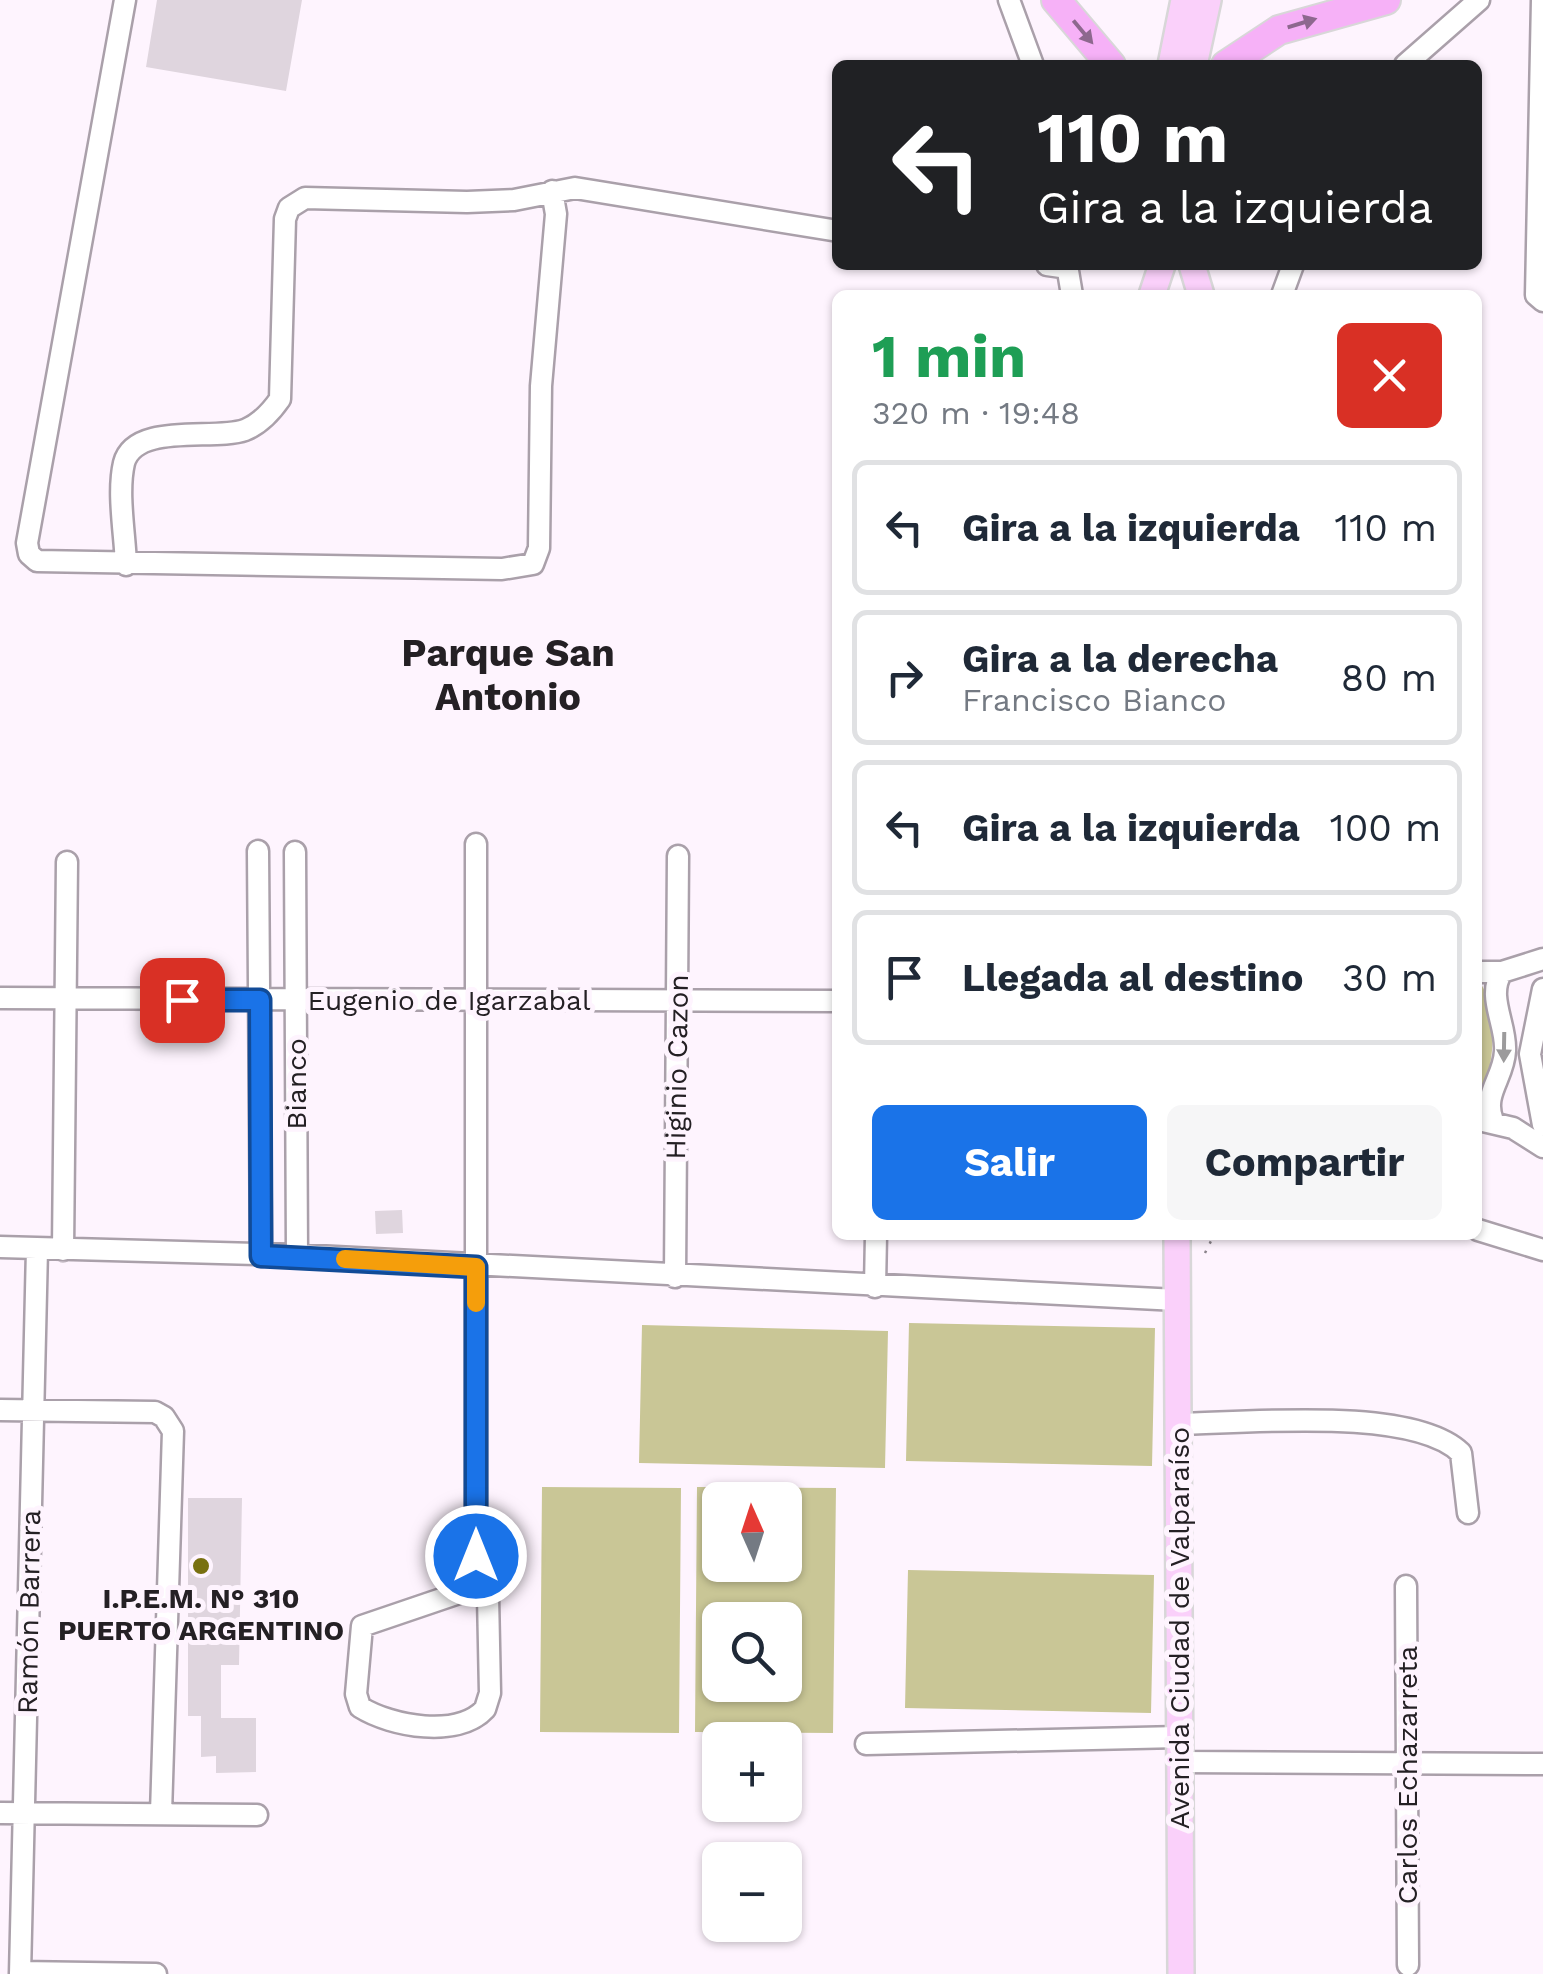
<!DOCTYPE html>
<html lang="es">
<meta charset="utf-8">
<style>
body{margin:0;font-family:"Work Sans",sans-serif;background:#f6f6f7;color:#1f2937;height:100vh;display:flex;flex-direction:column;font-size:38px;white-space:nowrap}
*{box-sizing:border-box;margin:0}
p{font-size:32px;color:#747a83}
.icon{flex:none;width:55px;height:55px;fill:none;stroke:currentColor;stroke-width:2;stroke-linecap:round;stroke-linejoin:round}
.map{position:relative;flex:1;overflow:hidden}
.side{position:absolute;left:832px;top:290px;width:650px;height:950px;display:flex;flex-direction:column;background:#fff;border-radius:15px;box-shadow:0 2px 8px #0004}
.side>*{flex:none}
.top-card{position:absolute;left:832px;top:60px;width:650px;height:210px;border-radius:15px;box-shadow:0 2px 8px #0004;background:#202124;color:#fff;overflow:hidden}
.needle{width:65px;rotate:357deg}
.buttons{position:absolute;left:702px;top:1482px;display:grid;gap:20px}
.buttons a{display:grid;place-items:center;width:100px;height:100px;border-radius:15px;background:#fff;box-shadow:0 2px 8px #0004;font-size:50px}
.pin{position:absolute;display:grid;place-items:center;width:85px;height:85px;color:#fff;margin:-42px;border-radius:20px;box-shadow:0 5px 15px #0006}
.me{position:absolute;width:110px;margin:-55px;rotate:0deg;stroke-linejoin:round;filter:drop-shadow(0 0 8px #0008)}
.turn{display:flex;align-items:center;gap:35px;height:210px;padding:0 40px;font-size:45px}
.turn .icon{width:130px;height:130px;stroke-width:2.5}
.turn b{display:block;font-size:70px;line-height:85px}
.round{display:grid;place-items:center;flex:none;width:105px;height:105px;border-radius:15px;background:#f6f6f7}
.overview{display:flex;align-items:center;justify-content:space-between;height:170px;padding:0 40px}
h1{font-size:60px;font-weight:700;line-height:75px;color:#1e9e55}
.action{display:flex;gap:20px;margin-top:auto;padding:20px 40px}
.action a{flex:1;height:115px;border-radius:15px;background:#1a73e8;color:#fff;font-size:40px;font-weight:700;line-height:115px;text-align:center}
.action a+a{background:#f6f6f7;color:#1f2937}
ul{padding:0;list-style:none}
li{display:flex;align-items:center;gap:30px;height:135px;margin:0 20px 15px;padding:0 20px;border:5px solid #e0e1e3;border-radius:15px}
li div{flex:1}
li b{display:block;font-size:38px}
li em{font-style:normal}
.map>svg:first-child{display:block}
.green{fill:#c9c696;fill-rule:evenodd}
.building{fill:#dfd5de}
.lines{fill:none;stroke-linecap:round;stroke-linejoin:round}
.minor-casing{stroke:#aaa0aa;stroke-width:25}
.major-casing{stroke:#d8d7d8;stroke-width:30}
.highway-casing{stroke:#d8d7d8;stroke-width:32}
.path{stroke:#8a838a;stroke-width:2.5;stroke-dasharray:2.5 8;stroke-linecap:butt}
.minor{stroke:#fff;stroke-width:20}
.major{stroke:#fad0fa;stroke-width:25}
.highway{stroke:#f6b1f7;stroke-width:28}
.oneway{fill:#8d688e}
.oneway2{fill:#9c9b9c}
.route-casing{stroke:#114b97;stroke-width:25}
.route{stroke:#1a73e8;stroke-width:18}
.slow{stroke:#f59e0b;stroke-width:18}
.poi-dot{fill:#787010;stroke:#fef4fe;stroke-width:4}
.labels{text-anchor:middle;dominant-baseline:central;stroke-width:10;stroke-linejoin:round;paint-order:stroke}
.street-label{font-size:28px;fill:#242024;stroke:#fef4fe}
.poi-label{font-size:28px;font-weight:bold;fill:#242024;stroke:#fef4fe}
.district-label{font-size:38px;font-weight:bold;fill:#242024;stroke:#fef4fe}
</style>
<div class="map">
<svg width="1543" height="1974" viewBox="0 0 1543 1974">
<rect width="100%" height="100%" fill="#fef4fe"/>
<path class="green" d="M1478 980C1498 1003 1497 1072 1478 1095Z
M909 1323 1155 1328 1152 1466 906 1461Z
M642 1325 888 1331 885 1468 639 1463Z
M542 1487 681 1488 679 1733 540 1732Z
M697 1487 836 1488 833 1733 695 1732ZM720 1500H785V1565H720ZM720 1620H785V1685H720Z
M908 1570 1154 1575 1151 1713 905 1708Z"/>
<path class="building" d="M157 0H302L286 91 146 67Z
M402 1210 403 1233 376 1234 375 1211Z
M188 1498H242L239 1665H221V1718H256V1772L216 1773V1756L201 1757V1716H188Z"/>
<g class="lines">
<g class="minor-casing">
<path id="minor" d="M125 0 27 543 29 554 37 561 502 569 533 564 539 548 541 386 556 214 552 191
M1009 0 1033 65
M1542 0 1536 295 1543 301
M1405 65 1479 0
M1047 265 1068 268
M1067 265 1072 295
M1282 295 1293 265
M126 565C125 534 117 493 124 463 135 422 214 441 245 430 260 424 271 412 280 399L285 219 289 208 305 198 467 202 514 200 575 188 838 231
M258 851 261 1256
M295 852 297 1255
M1478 972H1502L1543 959
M1543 989 1530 1054 1543 1125
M0 998 838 1001
M1479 1120 1513 1128 1543 1147
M1493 1121C1482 1094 1504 1078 1505 1051 1507 1025 1486 996 1502 972
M1478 1230 1543 1250
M0 1247 297 1255 1177 1300
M63 1250 67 862
M675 1277 678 856
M875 1287 876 1235
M0 1410 155 1412 164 1417 173 1431 161 1813
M1178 1424C1246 1423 1413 1406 1461 1453L1468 1513
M476 1556 488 1596 490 1693 485 1709C458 1738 392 1727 360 1707L356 1694 362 1626 465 1591 476 1574V844
M1406 1586 1408 1965
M866 1744 1179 1737
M1179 1762 1543 1764
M0 1813 257 1815
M20 1972 156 1974
M20 1974 37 1249"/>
</g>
<g class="major-casing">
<path id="major" d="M1171 65 1184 0
M1194 65 1208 0
M1192 265 1201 295
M1152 295 1162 265
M1177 1235 1181 1974"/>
</g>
<g class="highway-casing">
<path id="highway" d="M1056 0 1111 65
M1226 65 1279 30 1386 0"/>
</g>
<path class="path" d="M1478 1044H1487
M1205 1253 1214 1235"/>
<use href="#minor" class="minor"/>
<use href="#major" class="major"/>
<use href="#highway" class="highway"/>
</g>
<defs><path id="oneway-solid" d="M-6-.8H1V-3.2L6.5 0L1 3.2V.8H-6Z" transform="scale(2.5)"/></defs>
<g class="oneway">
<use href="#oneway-solid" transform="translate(1302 23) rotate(-17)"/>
<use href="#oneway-solid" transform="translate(1083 32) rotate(50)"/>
</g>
<use class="oneway2" href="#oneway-solid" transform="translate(1504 1047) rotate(91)"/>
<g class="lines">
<g class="route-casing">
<path id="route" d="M182 1000H260L261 1256 476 1267V1556"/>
</g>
<use href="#route" class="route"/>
<path class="slow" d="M345 1259 476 1267V1303"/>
</g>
<circle class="poi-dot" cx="201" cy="1566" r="10"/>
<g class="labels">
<g class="street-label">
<text x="449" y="1000">Eugenio de Igarzabal</text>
<text transform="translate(677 1067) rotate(-89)">Higinio Cazon</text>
<text transform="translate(296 1084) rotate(-90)">Bianco</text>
<text transform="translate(29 1612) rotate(-89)">Ramón Barrera</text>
<text transform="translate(1179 1628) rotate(-90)">Avenida Ciudad de Valparaíso</text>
<text transform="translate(1407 1775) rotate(-90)">Carlos Echazarreta</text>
</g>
<g class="poi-label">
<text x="201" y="1598">I.P.E.M. N° 310<tspan x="201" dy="32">PUERTO ARGENTINO</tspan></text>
</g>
<g class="district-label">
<text x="508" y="653">Parque San<tspan x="508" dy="44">Antonio</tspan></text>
</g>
</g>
</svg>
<div class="buttons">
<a><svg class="needle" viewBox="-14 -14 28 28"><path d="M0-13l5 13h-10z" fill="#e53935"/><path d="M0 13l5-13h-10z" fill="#747a83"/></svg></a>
<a><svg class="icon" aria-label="search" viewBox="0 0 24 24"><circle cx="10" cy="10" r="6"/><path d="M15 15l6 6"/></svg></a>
<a>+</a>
<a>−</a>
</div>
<div class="pin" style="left:182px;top:1000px;background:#d93025"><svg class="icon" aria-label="arrive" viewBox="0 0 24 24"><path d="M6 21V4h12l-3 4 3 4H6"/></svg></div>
<svg class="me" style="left:476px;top:1556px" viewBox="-20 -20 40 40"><circle r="17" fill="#1a73e8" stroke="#fff" stroke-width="3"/><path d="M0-11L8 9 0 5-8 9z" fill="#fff"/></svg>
<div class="top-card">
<div class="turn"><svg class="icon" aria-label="left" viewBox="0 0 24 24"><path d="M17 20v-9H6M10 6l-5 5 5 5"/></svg><div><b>110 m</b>Gira a la izquierda</div></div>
</div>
<section class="side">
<div class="overview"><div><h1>1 min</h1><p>320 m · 19:48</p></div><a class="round" style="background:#d93025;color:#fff"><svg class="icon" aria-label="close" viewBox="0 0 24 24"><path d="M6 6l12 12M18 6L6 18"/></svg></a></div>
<ul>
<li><svg class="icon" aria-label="left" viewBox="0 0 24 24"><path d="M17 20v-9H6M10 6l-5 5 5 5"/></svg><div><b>Gira a la izquierda</b></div><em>110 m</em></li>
<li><svg class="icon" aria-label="right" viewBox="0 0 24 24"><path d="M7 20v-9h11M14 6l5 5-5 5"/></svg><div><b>Gira a la derecha</b><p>Francisco Bianco</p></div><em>80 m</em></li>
<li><svg class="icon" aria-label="left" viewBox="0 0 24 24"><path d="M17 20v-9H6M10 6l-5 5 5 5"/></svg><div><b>Gira a la izquierda</b></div><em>100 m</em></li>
<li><svg class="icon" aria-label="arrive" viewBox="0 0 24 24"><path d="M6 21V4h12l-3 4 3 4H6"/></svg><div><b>Llegada al destino</b></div><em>30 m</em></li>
</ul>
<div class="action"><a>Salir</a><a>Compartir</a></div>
</section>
</div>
